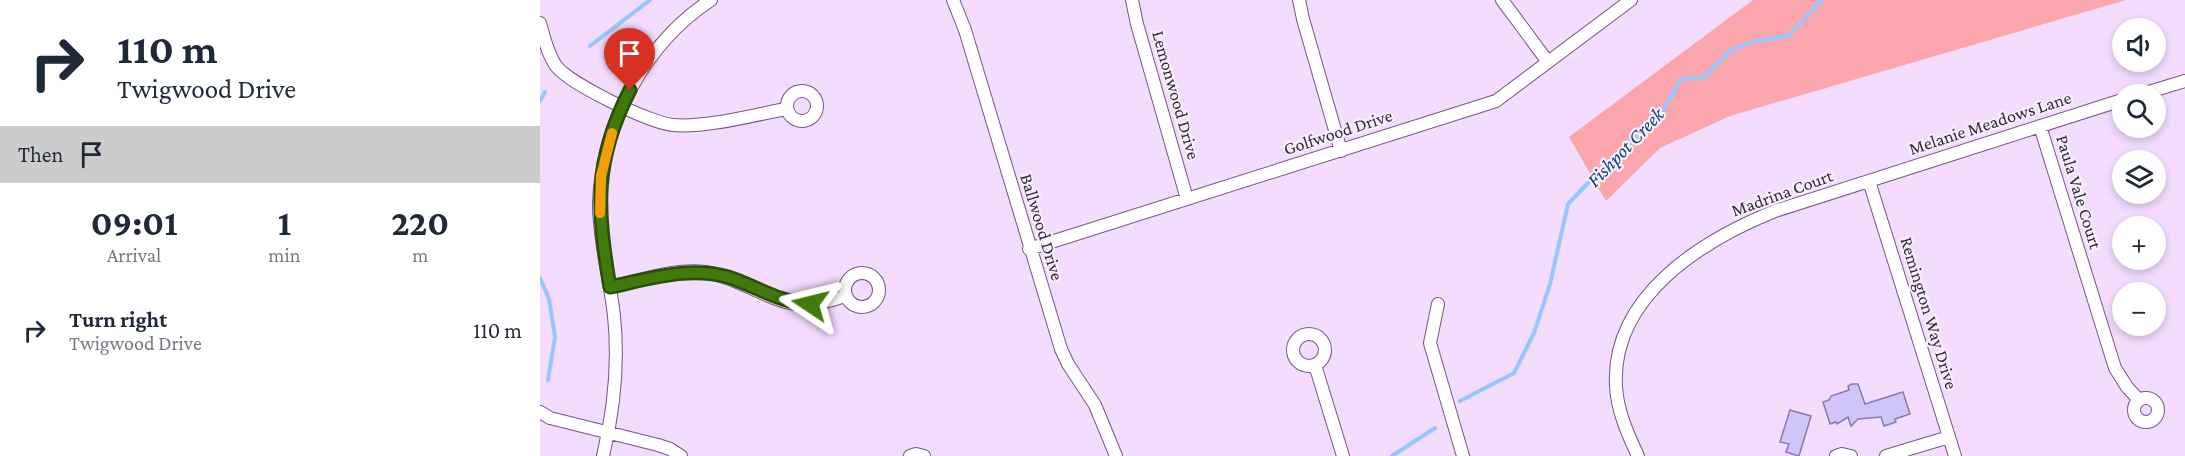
<!DOCTYPE html>
<meta charset="utf-8">
<style>
body{margin:0;font-family:"Crimson Pro",serif;background:#f6f6f7;color:#1f2937;height:100vh;display:flex;flex-direction:column;font-size:22px;white-space:nowrap}
*{box-sizing:border-box;margin:0}
p{font-size:20px;color:#747a83}
.icon{flex:none;width:33px;height:33px;fill:none;stroke:currentColor;stroke-width:2;stroke-linecap:round;stroke-linejoin:round}
.map{position:relative;flex:1;overflow:hidden}
.details{display:flex;flex-direction:column;background:#fff;width:540px}
.details>*{flex:none}
.hud{background:#fff;color:#1f2937;overflow:hidden}
.buttons{position:absolute;left:1572px;top:18px;display:grid;gap:12px}
.buttons a{display:grid;place-items:center;width:54px;height:54px;border-radius:50%;background:#fff;box-shadow:0 3px 9px #0003;font-size:30px}
.pin{position:absolute;display:grid;place-items:center;width:51px;height:51px;color:#fff;margin:-62px -26px;border-radius:50% 50% 50% 0;rotate:-45deg;box-shadow:0 0 6px #0007}
.pin .icon{rotate:45deg}
.me{position:absolute;width:66px;margin:-33px;rotate:280deg;stroke-linejoin:round;filter:drop-shadow(0 0 4px #0008)}
.turn{display:flex;align-items:center;gap:21px;height:126px;padding:0 18px;font-size:27px}
.turn .icon{width:78px;height:78px;stroke-width:2.5}
.turn b{display:block;font-size:42px;line-height:51px}
.then{display:flex;align-items:center;height:57px;padding:0 18px;background:#0003;gap:12px;font-size:22px}
.eta{display:flex;justify-content:space-evenly;align-items:center;height:102px;text-align:center}
.eta b{font-size:36px;font-weight:700;line-height:42px}
ul{padding:0;list-style:none}
li{display:flex;align-items:center;gap:18px;height:90px;padding:0 18px}
li div{flex:1}
li b{display:block;font-size:22px}
li em{font-style:normal}
main{display:flex;flex:1;min-height:0}
.map>svg:first-child{display:block}
.green{fill:#fba5ac}
.lines{fill:none;stroke-linecap:round;stroke-linejoin:round}
.stream{stroke:#97c5ff;stroke-width:4}
.building{fill:#cfc5f7;stroke:#887ab4;stroke-width:1.5}
.street-casing{stroke:#775587;stroke-width:14}
.street{stroke:#fff;stroke-width:12}
.route-casing{stroke:#2a4f08;stroke-width:15}
.route{stroke:#41790d;stroke-width:10}
.slow{stroke:#f59e0b;stroke-width:10}
.labels{text-anchor:middle;dominant-baseline:central;stroke-width:4.5;stroke-linejoin:round;paint-order:stroke}
.street-label{font-size:18px;fill:#36273d;stroke:#f7effb}
.water-label{font-size:20px;font-style:italic;fill:#0a417c;stroke:#f7effb}
</style>
<main>
<section class="details">
<div class="hud">
<div class="turn"><svg class="icon" aria-label="right" viewBox="0 0 24 24"><path d="M7 20v-9h11M14 6l5 5-5 5"/></svg><div><b>110 m</b>Twigwood Drive</div></div>
<div class="then">Then<svg class="icon" aria-label="arrive" viewBox="0 0 24 24"><path d="M6 21V4h12l-3 4 3 4H6"/></svg></div>
</div>
<div class="eta">
<div><b>09:01</b><p>Arrival</p></div>
<div><b>1</b><p>min</p></div>
<div><b>220</b><p>m</p></div>
</div>
<ul>
<li><svg class="icon" aria-label="right" viewBox="0 0 24 24"><path d="M7 20v-9h11M14 6l5 5-5 5"/></svg><div><b>Turn right</b><p>Twigwood Drive</p></div><em>110 m</em></li>
</ul>
</section>
<div class="map">
<svg width="1645" height="456" viewBox="0 0 1645 456">
<rect width="100%" height="100%" fill="#f3dcfe"/>
<path class="green" d="M1213 0H1586L1190 116 1120 148 1066 201 1029 137Z"/>
<g class="lines">
<path class="stream" d="M50 46 110 0
M0 101 5 92
M0 278 9 299 15 337 8 380
M920 401 974 373 994 333 1010 284 1028 204 1067 163 1120 116 1141 79 1164 77 1191 50 1215 41 1248 36 1282 0
M852 456 895 428"/>
</g>
<path class="building" d="M1312 384H1318L1325 404 1363 392 1370 414 1355 419 1356 422 1344 426 1341 417 1318 419 1311 426 1308 417 1297 424 1296 422 1290 424 1283 402 1289 400 1291 396 1309 390 1308 386Z
M1250 410 1271 416 1259 456 1246 452 1249 444 1240 442Z"/>
<g class="lines">
<g class="street-casing">
<path id="street" d="M413 0 425 30 521 349 528 364 555 405 576 456
M592 0 597 24 647 199
M759 0 763 19 801 151
M962 0 1008 62
M0 23C4 37 7 53 16 66 30 84 110 123 133 125 165 128 214 115 246 109
M247 106a15 15 0 1 1 30 0a15 15 0 1 1-30 0Z
M1602 94 1645 81
M1500 126 1575 368 1587 387 1599 400
M1329 181 1415 456
M489 249 956 101 1091 0
M305 290a17 17 0 1 1 34 0a17 17 0 1 1-34 0Z
M70 287C100 281 135 268 165 272 197 277 224 299 256 304 273 306 289 302 305 296
M898 304 890 343 923 456
M753 350a16 16 0 1 1 32 0a16 16 0 1 1-32 0Z
M775 365 803 456
M1594 410a12 12 0 1 1 24 0a12 12 0 1 1-24 0Z
M0 412 10 418 118 445 130 449 141 456
M63 456C74 410 79 364 74 316 70 279 59 241 59 204 61 125 105 43 171 0
M370 456 376 454 384 456
M1098 456C1088 435 1077 410 1076 386 1071 296 1163 240 1235 211L1582 100
M1296 456 1302 454 1311 456
M1346 456 1409 437"/>
</g>
<use href="#street" class="street"/>
</g>
<g class="lines">
<g class="route-casing">
<path id="route" d="M90 90C53 162 57 210 70 287 109 279 148 266 188 277 216 286 240 303 270 304"/>
</g>
<use href="#route" class="route"/>
<path class="slow" d="M60 213 61 176 72 133"/>
</g>
<g class="labels">
<g class="street-label">
<text transform="translate(636 95) rotate(74)">Lemonwood Drive</text>
<text transform="translate(1450 123) rotate(-18)">Melanie Meadows Lane</text>
<text transform="translate(798 132) rotate(-18)">Golfwood Drive</text>
<text transform="translate(1539 192) rotate(73)">Paula Vale Court</text>
<text transform="translate(1242 193) rotate(-20)">Madrina Court</text>
<text transform="translate(502 227) rotate(73)">Ballwood Drive</text>
<text transform="translate(1389 313) rotate(73)">Remington Way Drive</text>
</g>
<g class="water-label">
<text transform="translate(1085 147) rotate(-46)">Fishpot Creek</text>
</g>
</g>
</svg>
<div class="buttons">
<a><svg class="icon" aria-label="sound" viewBox="0 0 24 24"><path d="M4 9h4l5-4v14l-5-4H4zM17 9q2 3 0 6"/></svg></a>
<a><svg class="icon" aria-label="search" viewBox="0 0 24 24"><circle cx="10" cy="10" r="6"/><path d="M15 15l6 6"/></svg></a>
<a><svg class="icon" aria-label="layers" viewBox="0 0 24 24"><path d="M12 4l9 5-9 5-9-5zM3 14l9 5 9-5"/></svg></a>
<a>+</a>
<a>−</a>
</div>
<div class="pin" style="left:90px;top:90px;background:#d93025"><svg class="icon" aria-label="arrive" viewBox="0 0 24 24"><path d="M6 21V4h12l-3 4 3 4H6"/></svg></div>
<svg class="me" style="left:270px;top:304px" viewBox="-20 -20 40 40"><path d="M0-17L14 15 0 8-14 15z" fill="#41790d" stroke="#fff" stroke-width="4"/></svg>
</div>
</main>
